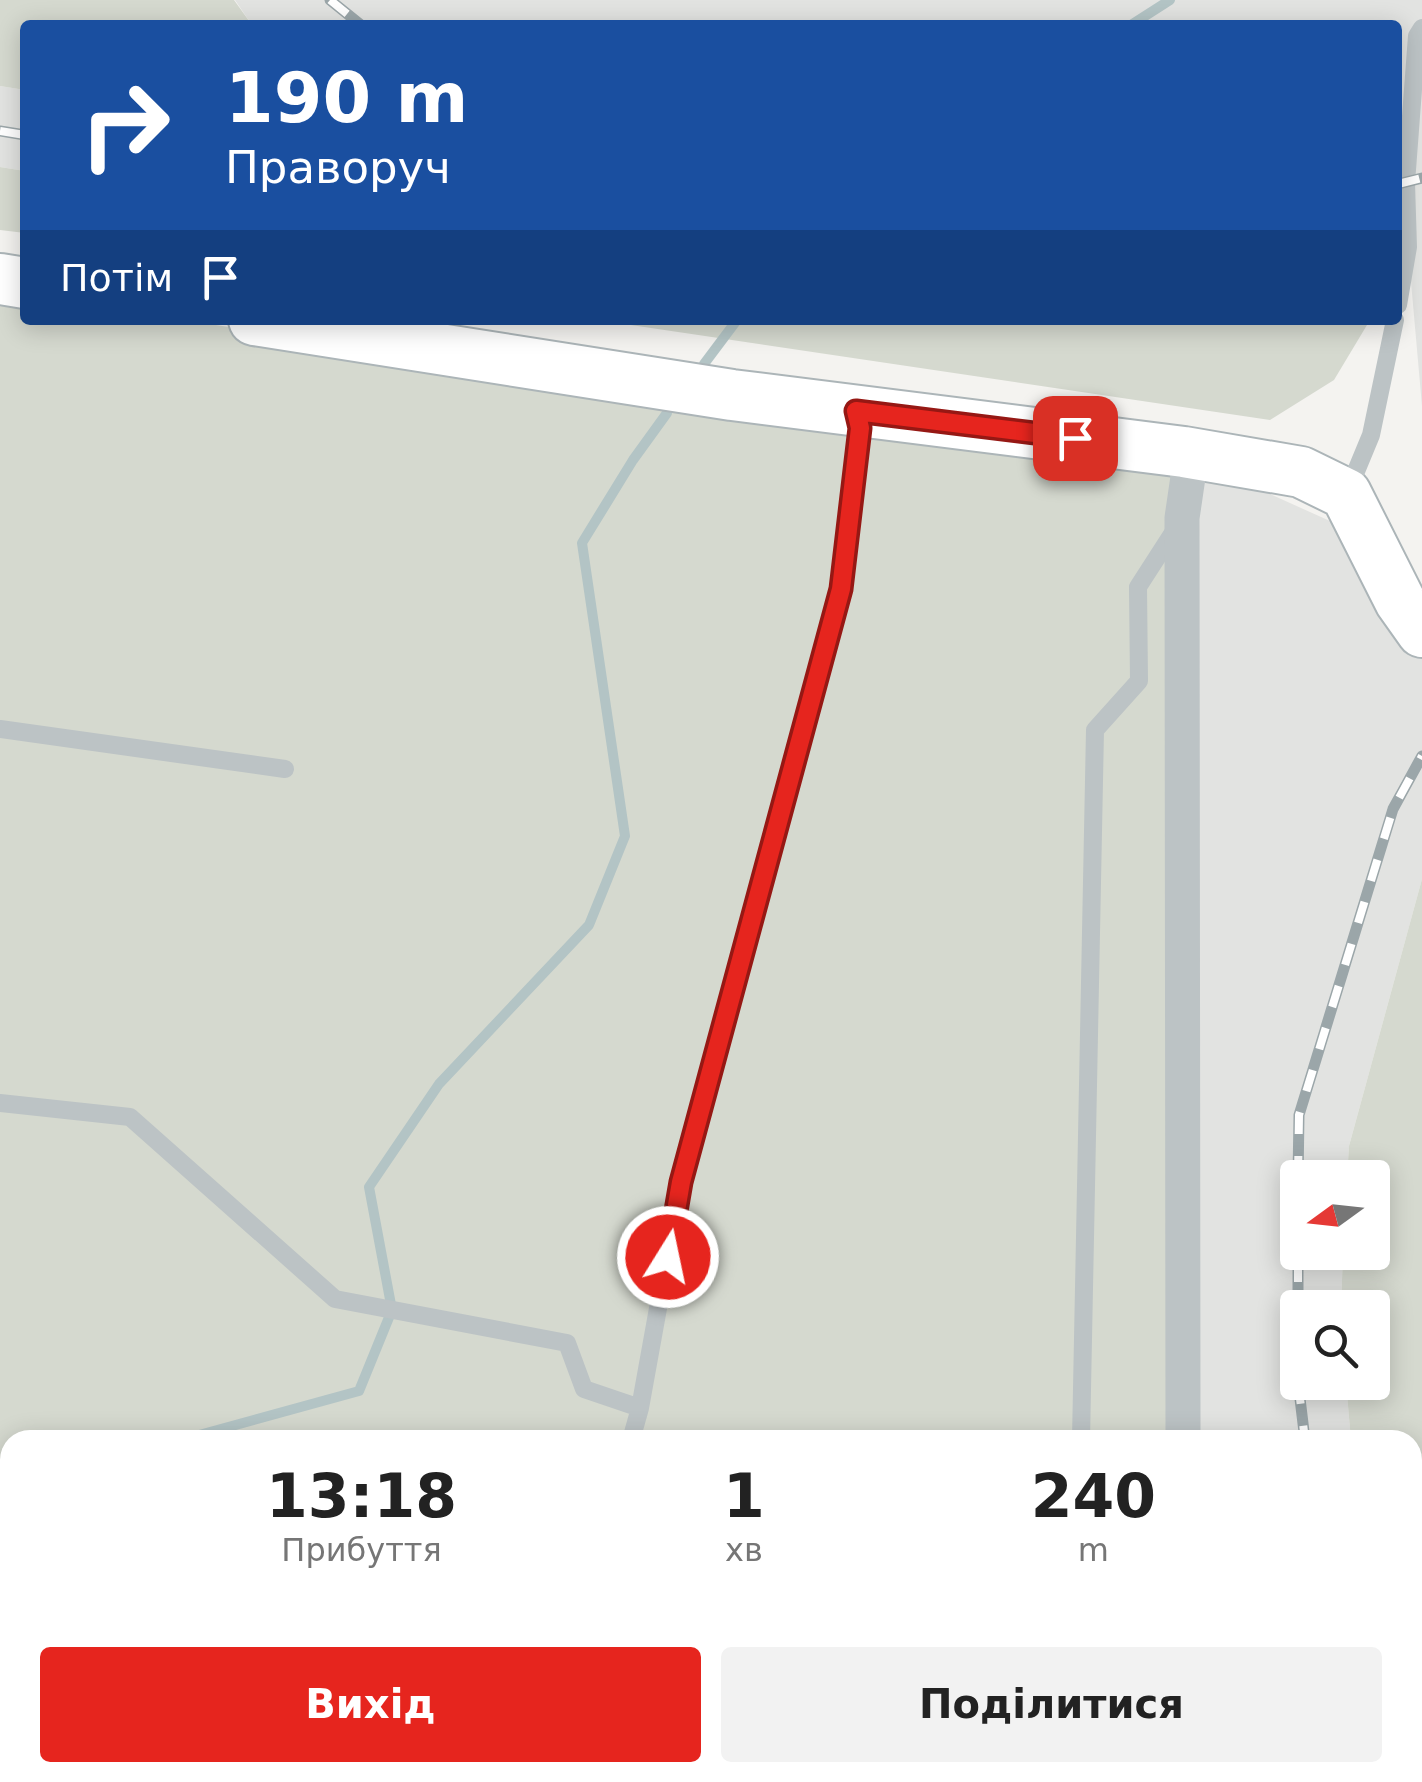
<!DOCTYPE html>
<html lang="uk">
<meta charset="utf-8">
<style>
body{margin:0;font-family:"DejaVu Sans",sans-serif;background:#f2f2f2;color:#222;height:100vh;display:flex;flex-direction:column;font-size:38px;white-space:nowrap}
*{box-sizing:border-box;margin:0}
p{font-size:32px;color:#767676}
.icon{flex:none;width:55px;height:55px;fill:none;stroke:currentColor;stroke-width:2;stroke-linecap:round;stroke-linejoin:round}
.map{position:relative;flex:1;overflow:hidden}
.sheet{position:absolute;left:0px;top:1430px;width:1422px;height:352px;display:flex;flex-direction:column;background:#fff;border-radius:30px 30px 0 0;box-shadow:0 5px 25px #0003}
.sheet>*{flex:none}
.guide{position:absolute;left:20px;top:20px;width:1382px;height:305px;border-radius:10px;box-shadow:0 5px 25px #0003;background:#1a4fa0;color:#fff;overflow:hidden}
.needle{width:65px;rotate:255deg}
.tools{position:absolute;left:1280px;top:1160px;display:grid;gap:20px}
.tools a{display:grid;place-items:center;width:110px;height:110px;border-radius:10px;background:#fff;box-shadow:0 5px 25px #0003;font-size:50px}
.pin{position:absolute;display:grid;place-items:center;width:85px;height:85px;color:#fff;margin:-42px;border-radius:20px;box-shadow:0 5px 15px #0006}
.me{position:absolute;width:110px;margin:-55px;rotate:10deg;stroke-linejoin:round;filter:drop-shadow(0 0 8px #0008)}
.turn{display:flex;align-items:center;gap:35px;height:210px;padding:0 40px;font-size:45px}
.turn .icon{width:130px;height:130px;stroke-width:2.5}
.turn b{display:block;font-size:70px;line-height:85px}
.then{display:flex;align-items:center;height:95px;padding:0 40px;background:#0003;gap:20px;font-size:38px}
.eta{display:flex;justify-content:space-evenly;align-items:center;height:170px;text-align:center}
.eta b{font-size:60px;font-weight:700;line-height:70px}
.button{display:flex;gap:20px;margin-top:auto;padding:20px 40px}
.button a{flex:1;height:115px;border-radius:10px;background:#e6251e;color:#fff;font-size:40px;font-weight:700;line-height:115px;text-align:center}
.button a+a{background:#f2f2f2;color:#222}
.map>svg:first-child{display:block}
.built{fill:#e2e3e1}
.green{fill:#d5d9cf}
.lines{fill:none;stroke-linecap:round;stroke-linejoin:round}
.stream{stroke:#b3c4c5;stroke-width:10}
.secondary-casing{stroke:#acb5b8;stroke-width:54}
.service{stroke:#bcc3c5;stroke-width:18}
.minor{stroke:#bcc3c5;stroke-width:35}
.secondary{stroke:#fff;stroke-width:50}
.rail-casing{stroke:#9ba6a9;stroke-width:11}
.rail{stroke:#fff;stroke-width:8;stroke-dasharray:22;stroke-linecap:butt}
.route-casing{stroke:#961814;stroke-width:25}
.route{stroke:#e6251e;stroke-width:18}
</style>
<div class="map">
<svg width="1422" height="1782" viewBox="0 0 1422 1782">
<rect width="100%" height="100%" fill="#f4f3f0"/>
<path class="built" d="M235 0H1422V406L1405 214 1398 216V25H252Z
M0 86 25 90V171L0 167Z
M1188 477 1243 482 1330 521 1387 617 1422 657V879L1349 1146 1347 1177 1298 1178V1252L1343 1253 1341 1307 1298 1308V1382L1346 1383 1351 1440H1183Z
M1183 1772H1398L1401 1782H1183Z"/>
<path class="green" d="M0 0H234L252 25H25V90L0 86Z
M0 167 25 171V233L0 230Z
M0 290 25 294V320H184L1188 477 1183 1440H10V1772H1183V1782H0Z
M597 320H1370L1334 380 1270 420Z
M1422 879V1782H1401L1398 1773 1412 1772V1440H1351L1346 1383 1372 1382V1308L1341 1307 1343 1253 1372 1252V1178L1347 1177 1349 1146Z"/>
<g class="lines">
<path class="stream" d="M1131 25 1170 0
M704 364 737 320
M181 1440 359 1391 392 1310 369 1187 439 1084 589 925 625 836 582 543 633 460 667 413
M0 1490 10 1487"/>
<g class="secondary-casing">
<path id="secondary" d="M0 279 25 283
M254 320 732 395 1184 452 1301 472 1346 494 1400 601 1422 632"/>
</g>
<path class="service" d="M1398 305 1408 247 1406 183 1417 36 1422 28
M1347 493 1371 435 1395 320
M0 729 285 769
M0 1103 130 1117 335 1299 567 1343 584 1389 640 1408 681 1181 841 589 859 428 857 416
M631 1440 640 1408
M1081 1440 1095 730 1139 681 1138 587 1176 528
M0 1693 10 1698
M184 1772 206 1782
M625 1772 637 1782
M1075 1782V1772"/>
<path class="minor" d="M1183 1440 1182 518 1188 477 1184 452
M1183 1782V1772"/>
<use href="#secondary" class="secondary"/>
<g class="rail-casing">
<path id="rail" d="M330 0 361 25
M0 131 25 135
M1398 184 1422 178
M1298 1178 1299 1115 1393 809 1422 756
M1298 1216V1382
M1298 1382 1305 1440
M1354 1772 1355 1782"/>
</g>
<use href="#rail" class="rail"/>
</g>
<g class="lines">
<g class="route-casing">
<path id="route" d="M668 1257 681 1182 841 589 860 428 856 411 1075 438"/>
</g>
<use href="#route" class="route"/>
</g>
</svg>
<div class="tools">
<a><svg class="needle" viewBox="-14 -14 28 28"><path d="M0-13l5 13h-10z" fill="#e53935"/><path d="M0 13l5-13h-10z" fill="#767676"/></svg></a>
<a><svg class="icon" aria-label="search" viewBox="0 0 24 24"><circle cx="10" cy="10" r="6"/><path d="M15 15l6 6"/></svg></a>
</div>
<div class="pin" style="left:1075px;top:438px;background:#d93025"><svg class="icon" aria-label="arrive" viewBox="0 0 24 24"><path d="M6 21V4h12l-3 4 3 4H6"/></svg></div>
<svg class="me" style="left:668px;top:1257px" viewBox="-20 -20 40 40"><circle r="17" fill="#e6251e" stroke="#fff" stroke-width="3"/><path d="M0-11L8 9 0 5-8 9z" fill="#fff"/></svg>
<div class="guide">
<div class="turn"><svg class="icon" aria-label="right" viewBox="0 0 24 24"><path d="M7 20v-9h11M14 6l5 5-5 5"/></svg><div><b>190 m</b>Праворуч</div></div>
<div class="then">Потім<svg class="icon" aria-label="arrive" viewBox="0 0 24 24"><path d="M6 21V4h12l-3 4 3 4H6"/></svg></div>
</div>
<section class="sheet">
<div class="eta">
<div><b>13:18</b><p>Прибуття</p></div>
<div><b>1</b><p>хв</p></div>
<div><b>240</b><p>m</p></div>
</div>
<div class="button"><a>Вихід</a><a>Поділитися</a></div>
</section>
</div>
